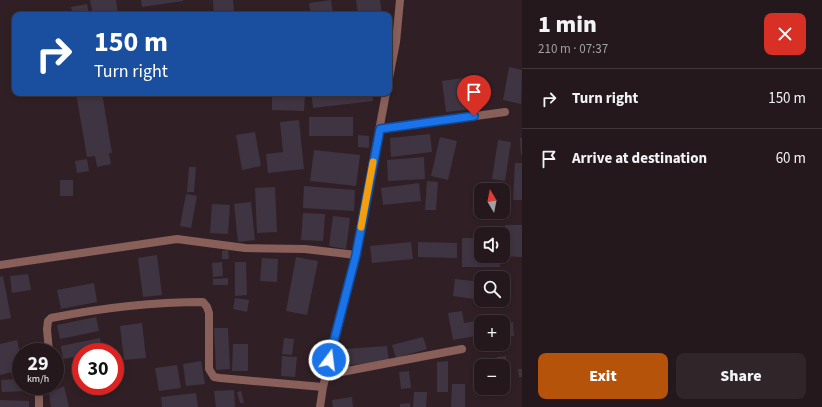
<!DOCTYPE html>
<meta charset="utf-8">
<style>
body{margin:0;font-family:"Source Sans 3",sans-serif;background:#302529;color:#f1f3f6;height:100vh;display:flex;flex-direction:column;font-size:15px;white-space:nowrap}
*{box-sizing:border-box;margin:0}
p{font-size:13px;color:#a3a0a3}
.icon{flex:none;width:22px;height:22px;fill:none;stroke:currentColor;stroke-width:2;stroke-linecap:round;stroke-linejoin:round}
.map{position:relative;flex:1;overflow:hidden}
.sheet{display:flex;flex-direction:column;background:#24181c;width:300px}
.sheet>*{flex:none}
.guide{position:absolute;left:12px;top:12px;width:380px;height:84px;border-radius:8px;box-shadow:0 2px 6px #0003,0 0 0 1px #41373b;background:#1a4fa0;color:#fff;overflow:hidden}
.needle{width:26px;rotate:350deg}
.fabs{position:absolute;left:474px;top:183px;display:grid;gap:8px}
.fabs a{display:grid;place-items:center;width:36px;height:36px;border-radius:8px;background:#24181c;box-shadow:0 2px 6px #0003,0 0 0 1px #41373b;font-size:20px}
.speed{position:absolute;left:12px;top:343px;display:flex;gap:8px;font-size:20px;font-weight:700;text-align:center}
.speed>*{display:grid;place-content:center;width:52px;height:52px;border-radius:50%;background:#24181c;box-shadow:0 2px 6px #0003,0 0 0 1px #41373b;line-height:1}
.speed small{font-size:10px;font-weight:400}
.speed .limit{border:6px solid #d22;background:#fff;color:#111}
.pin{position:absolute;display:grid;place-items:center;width:34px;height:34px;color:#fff;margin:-41px -17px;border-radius:50% 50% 50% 0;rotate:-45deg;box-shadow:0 0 4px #0007}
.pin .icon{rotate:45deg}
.me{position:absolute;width:44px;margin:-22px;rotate:15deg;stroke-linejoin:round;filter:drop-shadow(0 0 3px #0008)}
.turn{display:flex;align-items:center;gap:14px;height:84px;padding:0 16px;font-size:18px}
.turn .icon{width:52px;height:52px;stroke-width:2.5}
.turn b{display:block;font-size:28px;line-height:34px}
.round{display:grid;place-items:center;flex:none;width:42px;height:42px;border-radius:8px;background:#302529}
.head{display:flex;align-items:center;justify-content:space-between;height:68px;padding:0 16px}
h1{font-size:24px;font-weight:800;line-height:30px}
.action{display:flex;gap:8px;margin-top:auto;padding:8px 16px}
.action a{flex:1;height:46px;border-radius:8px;background:#b45309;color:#fff;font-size:16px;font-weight:800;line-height:46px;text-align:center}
.action a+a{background:#302529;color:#f1f3f6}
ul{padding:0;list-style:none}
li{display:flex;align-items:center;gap:12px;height:60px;padding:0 16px;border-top:1px solid #41373b}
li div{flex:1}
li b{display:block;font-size:15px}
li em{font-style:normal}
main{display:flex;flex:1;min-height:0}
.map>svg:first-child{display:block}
.building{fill:#3f3441}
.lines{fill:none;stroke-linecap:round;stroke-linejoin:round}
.street{stroke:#895f5a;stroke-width:8}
.route-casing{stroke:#114b97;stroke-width:10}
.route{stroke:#1a73e8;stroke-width:7}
.slow{stroke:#f59e0b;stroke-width:7}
</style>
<main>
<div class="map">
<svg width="522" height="407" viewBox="0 0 522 407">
<rect width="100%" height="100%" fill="#302026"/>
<path class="building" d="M90 0H116L118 15H93Z
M141 0H183V1L142 7Z
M213 0H233L234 14 214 15Z
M331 0 333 15H311L309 3Z
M356 0H380L382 15H358Z
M87 4 89 14 73 15 71 7Z
M237 12H252V15H237Z
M509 67 522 70 521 104 503 100Z
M478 76 482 108 446 112 442 81Z
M76 93H102L112 153H109L111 164 97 167 95 156 87 157Z
M311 93H372L373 101 313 108Z
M272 96H305L304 111 272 110Z
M309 117H353V136H309Z
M299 120 304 169 268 173 266 154 283 152 280 122Z
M255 132 261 166 242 170 236 135Z
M430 134 432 152 391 157 390 138Z
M358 135 369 136V148L358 147Z
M440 137 457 141 448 180 431 176Z
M520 138H522V155H521Z
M498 140 511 142 505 181 492 179Z
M314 150 360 155 356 186 310 181Z
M424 157 425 179 388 181 387 160Z
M87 159 89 171 77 173 75 161Z
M515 163H522V200H513Z
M189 167H196L194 192H187Z
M60 180H73V196H60Z
M427 181 438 182 436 210H425Z
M419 183 421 201 383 205 381 188Z
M304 186 355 190 354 211 303 208Z
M275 187 277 232 257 233 255 188Z
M186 194 197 196 191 228 180 226Z
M251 202 255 240 238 242 234 204Z
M212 204 230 205 228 234 210 233Z
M303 213 325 214 323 241 301 240Z
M333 216 350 218 346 249 329 246Z
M505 225H522V257L505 256Z
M462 238H481V256H500V267H462Z
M411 242 413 259 372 263 370 246Z
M418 242 457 243V258L418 257Z
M228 250 229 259H222V251Z
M157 255 162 295 143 297 138 258Z
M296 257 318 261 307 315 286 311Z
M262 258 278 259 277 282 260 281Z
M222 262 223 276 213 277 212 263Z
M235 262H246L247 295 235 296Z
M28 274 31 290 12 293 10 276Z
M3 276 11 318 0 320V277Z
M228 278V285H213V279Z
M455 279 481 282V300L453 296Z
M94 283 97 302 61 309 57 290Z
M235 298 249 300 247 312 233 309Z
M462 311 464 323 477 321 476 317 487 315 489 322H481V335L453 340 448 313Z
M96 317 99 331 60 339 57 325Z
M513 322 514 336 506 337 504 323Z
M142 323 146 358 124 360 120 326Z
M214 328H228L230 369 216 370Z
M423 337 427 349 396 358 392 345Z
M100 338 102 352H81V356L63 359 61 346Z
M284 338 294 339 292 355 282 354Z
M17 340 21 359V370L0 375V344Z
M233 344H248V371H232Z
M387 346 389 362 347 365 345 349Z
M282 356 297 357 295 377 281 376Z
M506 356 507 370H503V366H497V357Z
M81 359V368L78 369 76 360Z
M483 360H492V366H482Z
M201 361 205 384 186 386 183 364Z
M448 361V392H437V362Z
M177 365 181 388 159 391 155 368Z
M518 369H522V377H519Z
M409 371 411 388 401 389 399 372Z
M21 379V386H28V391L2 392 1 380Z
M452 384H465V407H451Z
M64 386 69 407H51L49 393Z
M234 390 235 407H216L214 391Z
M241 391 244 403H240L237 392Z
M414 392H427L426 407H413Z
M196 393 198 407H162L161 397Z
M352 397 353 407H333L332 400Z
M0 400 29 401V407H0Z
M410 403V407H400V404Z"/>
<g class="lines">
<path class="street" d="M389 78 396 42 400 0
M380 129 505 112
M0 265 177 239 245 248 305 249 356 255
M49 352 47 329 48 321 51 318C101 308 152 302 203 302L207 307 209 313V369L214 377 220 378 323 387
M326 375 462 349
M39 407V386
M320 407 323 387 356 255 386 93"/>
</g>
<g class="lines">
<g class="route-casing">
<path id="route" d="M329 360 356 255 380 129 474 116"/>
</g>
<use href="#route" class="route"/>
<path class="slow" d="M361 227 373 162"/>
</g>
</svg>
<div class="fabs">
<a><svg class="needle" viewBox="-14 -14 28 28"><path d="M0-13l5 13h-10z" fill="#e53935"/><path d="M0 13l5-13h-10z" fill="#a3a0a3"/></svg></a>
<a><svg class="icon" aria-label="sound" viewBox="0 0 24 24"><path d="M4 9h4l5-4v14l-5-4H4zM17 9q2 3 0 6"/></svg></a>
<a><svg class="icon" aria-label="search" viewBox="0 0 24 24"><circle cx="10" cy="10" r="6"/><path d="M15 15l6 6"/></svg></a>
<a>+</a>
<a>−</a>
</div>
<div class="speed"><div>29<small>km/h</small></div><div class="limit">30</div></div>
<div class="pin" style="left:474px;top:116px;background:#d93025"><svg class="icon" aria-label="arrive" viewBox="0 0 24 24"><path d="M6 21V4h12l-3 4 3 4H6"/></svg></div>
<svg class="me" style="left:329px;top:360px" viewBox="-20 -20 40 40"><circle r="17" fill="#1a73e8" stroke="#fff" stroke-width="3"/><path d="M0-11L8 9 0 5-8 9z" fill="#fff"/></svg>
<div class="guide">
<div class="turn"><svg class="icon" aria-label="right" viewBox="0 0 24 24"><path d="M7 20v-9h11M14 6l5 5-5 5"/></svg><div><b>150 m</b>Turn right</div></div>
</div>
</div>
<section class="sheet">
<div class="head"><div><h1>1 min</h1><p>210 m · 07:37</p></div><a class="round" style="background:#d93025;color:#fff"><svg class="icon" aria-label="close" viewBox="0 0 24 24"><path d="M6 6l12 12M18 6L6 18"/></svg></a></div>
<ul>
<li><svg class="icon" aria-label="right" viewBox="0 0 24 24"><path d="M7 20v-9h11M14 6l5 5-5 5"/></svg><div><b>Turn right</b></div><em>150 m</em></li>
<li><svg class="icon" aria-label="arrive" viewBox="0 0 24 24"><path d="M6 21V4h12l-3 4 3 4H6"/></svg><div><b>Arrive at destination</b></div><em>60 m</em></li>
</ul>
<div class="action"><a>Exit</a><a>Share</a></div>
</section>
</main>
